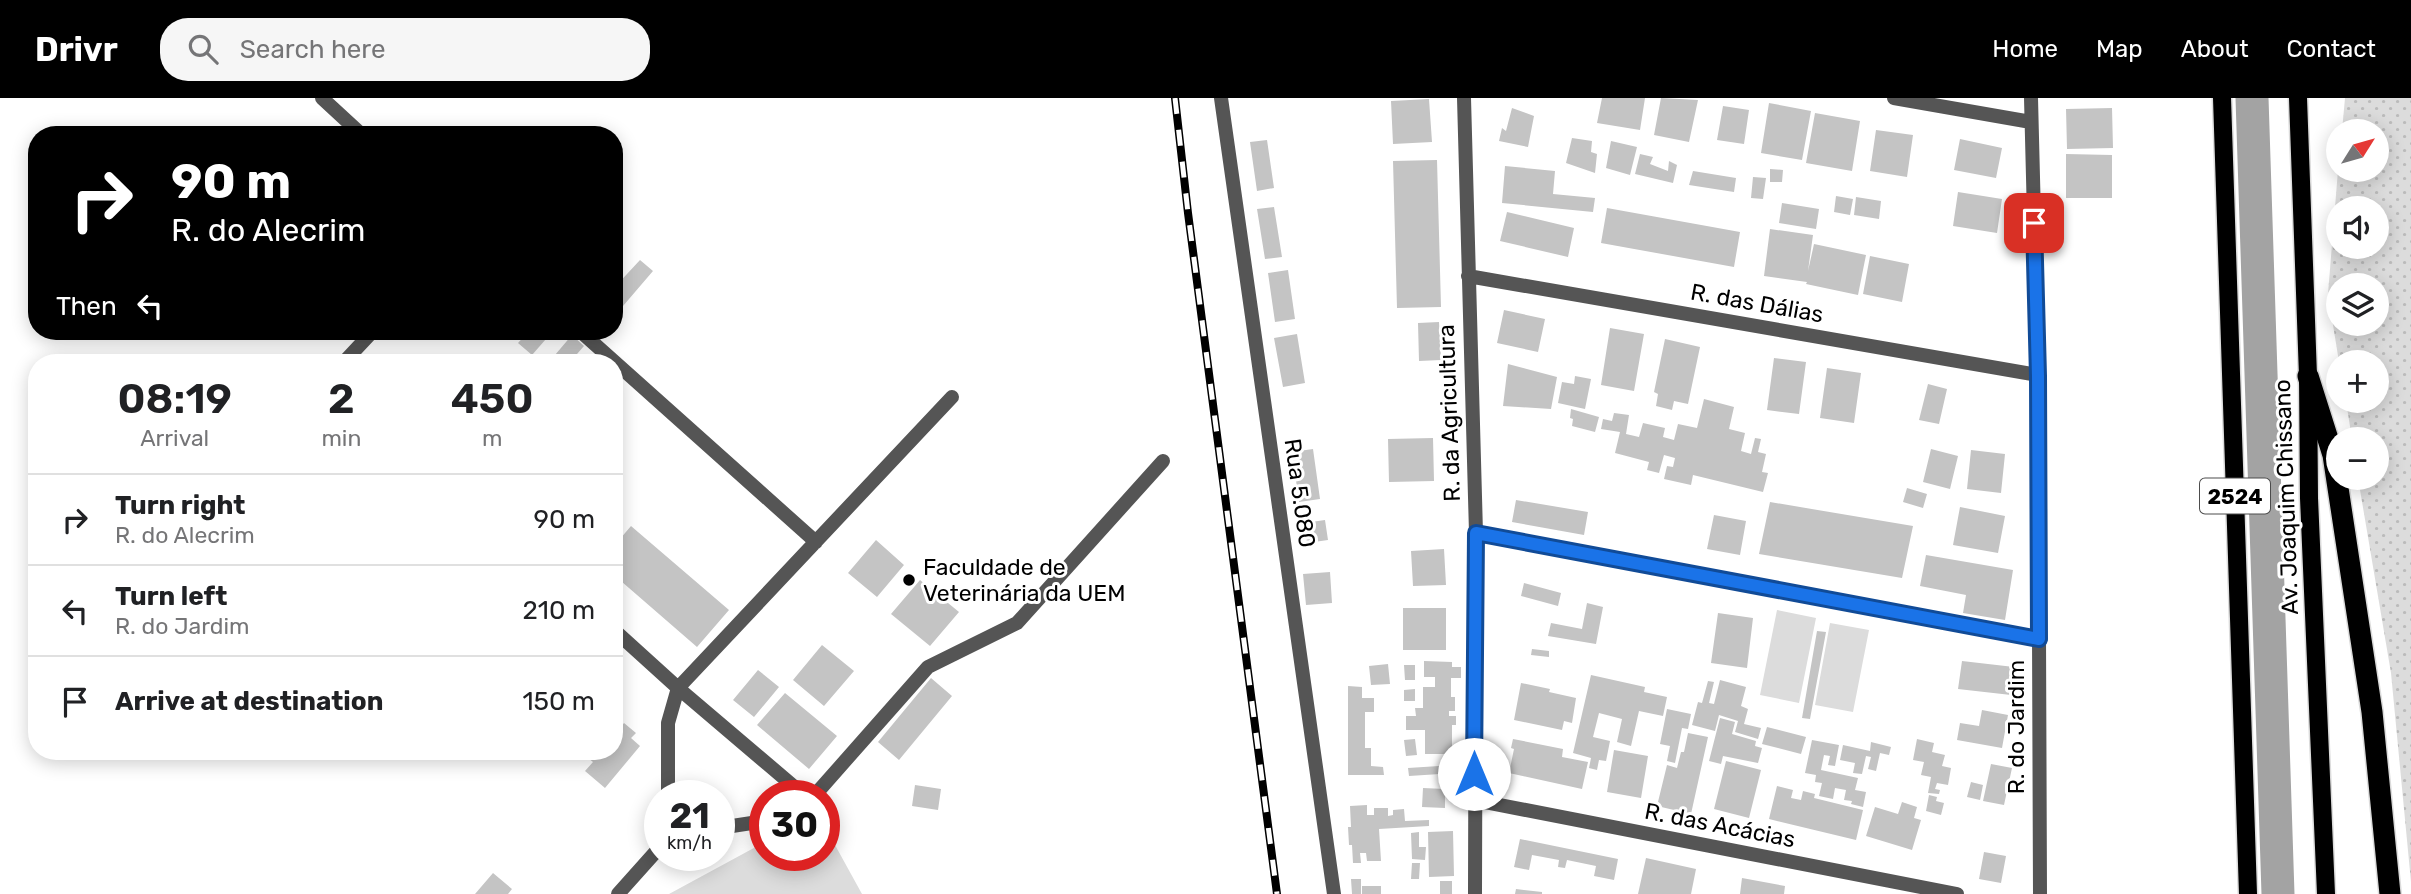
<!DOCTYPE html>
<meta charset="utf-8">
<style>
body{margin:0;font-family:Rubik,sans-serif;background:#f6f6f6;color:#202124;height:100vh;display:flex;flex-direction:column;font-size:26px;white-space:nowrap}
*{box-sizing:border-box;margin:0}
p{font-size:23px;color:#757577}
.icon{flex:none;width:38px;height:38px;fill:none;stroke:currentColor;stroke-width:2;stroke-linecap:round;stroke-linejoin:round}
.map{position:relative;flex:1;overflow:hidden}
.side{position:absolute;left:28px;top:256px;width:595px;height:406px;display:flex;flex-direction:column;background:#fff;border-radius:28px;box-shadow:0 4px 18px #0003}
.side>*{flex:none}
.top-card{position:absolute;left:28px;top:28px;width:595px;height:214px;border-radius:28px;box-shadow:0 4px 18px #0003;background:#000;color:#fff;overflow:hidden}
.needle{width:46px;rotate:53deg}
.tools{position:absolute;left:2326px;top:21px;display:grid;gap:14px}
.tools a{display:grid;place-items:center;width:63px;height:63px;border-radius:50%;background:#fff;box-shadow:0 4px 18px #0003;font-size:35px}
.speed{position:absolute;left:644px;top:682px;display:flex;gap:14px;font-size:35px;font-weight:700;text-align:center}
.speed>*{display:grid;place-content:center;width:91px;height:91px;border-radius:50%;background:#fff;box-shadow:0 4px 18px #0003;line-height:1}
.speed small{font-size:18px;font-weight:400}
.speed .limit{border:10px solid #d22;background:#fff;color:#111}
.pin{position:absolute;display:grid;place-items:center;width:60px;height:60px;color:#fff;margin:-30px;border-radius:14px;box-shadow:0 4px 10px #0006}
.me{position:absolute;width:77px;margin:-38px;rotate:0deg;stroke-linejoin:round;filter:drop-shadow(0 0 5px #0008)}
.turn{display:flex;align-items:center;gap:24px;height:147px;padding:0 28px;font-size:32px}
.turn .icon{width:91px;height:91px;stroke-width:2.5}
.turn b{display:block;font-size:49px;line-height:60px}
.then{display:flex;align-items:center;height:66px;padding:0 28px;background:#0003;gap:14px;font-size:26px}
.eta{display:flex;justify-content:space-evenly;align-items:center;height:119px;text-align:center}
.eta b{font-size:42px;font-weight:600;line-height:49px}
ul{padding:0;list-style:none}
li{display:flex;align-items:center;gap:21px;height:91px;padding:0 28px;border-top:2px solid #e0e0e0}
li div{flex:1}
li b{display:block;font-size:26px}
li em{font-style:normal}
header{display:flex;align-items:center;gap:42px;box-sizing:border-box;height:98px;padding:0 35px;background:#000;color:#fff}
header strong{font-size:33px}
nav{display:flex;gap:38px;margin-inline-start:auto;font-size:24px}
.search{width:490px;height:63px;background:#f6f6f6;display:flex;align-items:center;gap:18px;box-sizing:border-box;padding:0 24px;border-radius:28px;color:#757577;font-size:26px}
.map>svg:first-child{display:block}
.grass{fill:url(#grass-dots);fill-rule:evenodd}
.pitch{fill:#dcdcdc}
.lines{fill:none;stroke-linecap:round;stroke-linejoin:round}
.river{stroke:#a3a3a3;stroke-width:33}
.building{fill:#c4c4c4}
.primary-casing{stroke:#dbdbdb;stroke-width:21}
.highway-casing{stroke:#dbdbdb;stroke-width:24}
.street{stroke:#555;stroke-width:14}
.primary{stroke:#000;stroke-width:18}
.highway{stroke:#000;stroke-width:21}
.rail-casing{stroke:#000;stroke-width:8}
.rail{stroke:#fff;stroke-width:5;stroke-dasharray:16;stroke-linecap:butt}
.route-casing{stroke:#114b97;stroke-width:18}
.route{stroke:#1a73e8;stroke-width:12}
.poi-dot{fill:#000;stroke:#fff;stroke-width:2.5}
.labels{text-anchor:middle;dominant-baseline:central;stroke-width:6;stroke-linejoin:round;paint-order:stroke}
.shield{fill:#fff;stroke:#4c4c4c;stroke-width:2}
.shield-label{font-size:21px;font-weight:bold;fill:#000}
.street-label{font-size:23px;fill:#000;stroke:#fff}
.poi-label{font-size:23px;fill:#000;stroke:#fff;text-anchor:start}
</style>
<header>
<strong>Drivr</strong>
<div class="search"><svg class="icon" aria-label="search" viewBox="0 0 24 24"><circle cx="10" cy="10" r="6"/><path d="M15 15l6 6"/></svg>Search here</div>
<nav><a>Home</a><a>Map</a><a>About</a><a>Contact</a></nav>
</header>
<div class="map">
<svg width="2411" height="796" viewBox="0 0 2411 796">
<defs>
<pattern id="grass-dots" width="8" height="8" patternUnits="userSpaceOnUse" patternTransform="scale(1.75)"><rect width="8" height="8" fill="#dcdcdc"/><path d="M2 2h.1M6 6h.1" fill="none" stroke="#bbb" stroke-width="1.8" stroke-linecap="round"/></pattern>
</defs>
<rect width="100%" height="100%" fill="#fff"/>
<path class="grass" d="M2345 0H2411V784L2391 575 2358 380H2376V341H2352L2346 303H2376V264H2339L2328 196 2338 72H2376V33H2342ZM2338 110H2376V149H2338ZM2376 187V226H2338V187Z"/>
<path class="pitch" d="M1777 512 1816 520 1799 605 1760 597Z
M1830 525 1869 532 1853 614 1815 607Z
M824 727 862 796H669L765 744V758H824Z"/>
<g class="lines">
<path class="river" d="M2252 0 2278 796"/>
</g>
<path class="building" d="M1602 0H1645L1640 32 1597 25Z
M1661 0 1698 2 1689 44 1654 37Z
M1429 1 1432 44 1393 46 1391 3Z
M1769 5 1811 13 1802 62 1761 55Z
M1723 8 1749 12 1744 46 1717 42Z
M1512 10 1534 18 1528 49 1499 43 1502 30 1506 33Z
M2112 10 2113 50 2067 51 2066 11Z
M1815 15 1860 23 1852 73 1806 65Z
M1876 32 1913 37 1907 79 1870 73Z
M1572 40 1592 43 1591 54 1597 56 1595 75 1566 65Z
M1960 41 2002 50 1996 80 1954 72Z
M1267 42 1274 90 1257 93 1250 44Z
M1611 43 1637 49 1630 77 1606 70Z
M1640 56 1653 59 1650 66 1668 73 1669 63 1677 67 1673 85 1635 76Z
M2066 56 2112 57V100H2066Z
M1437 62 1441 209 1397 210 1393 63Z
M1505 68 1555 73 1553 96 1595 100 1593 114 1502 105Z
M1770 71 1783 72 1782 84H1770Z
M1693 73 1736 80 1734 94 1689 87Z
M1753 79 1766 80 1763 101 1751 100Z
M1958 94 2002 101 1997 135 1953 128Z
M1836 98 1853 101 1850 117 1834 114Z
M1856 99 1881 103 1879 121 1854 117Z
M1782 105 1819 111 1816 131 1779 125Z
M1274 109 1282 159 1265 161 1257 111Z
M1607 110 1740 134 1734 169 1601 145Z
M1507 114 1574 130 1568 159 1500 143Z
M1770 131 1813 137 1808 173 1814 146 1866 157 1858 197 1806 186 1807 184 1764 178Z
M1870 158 1909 166 1902 204 1863 196Z
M640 162 653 173 617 215 614 212V190Z
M1288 172 1295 221 1275 224 1268 175Z
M1504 212 1545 221 1538 254 1497 245Z
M1439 224 1441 262 1419 263 1418 225Z
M1610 230 1644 236 1634 293 1601 287Z
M529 233H553L532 257 518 245Z
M1297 236 1305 285 1283 289 1274 240Z
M572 237 584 248 570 264H549Z
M1665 241 1700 249 1688 306 1674 303 1672 312 1656 308 1658 296 1654 294Z
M1774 260 1806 264 1799 316 1767 312Z
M1508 266 1557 279 1551 311 1503 308Z
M1827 270 1861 275 1854 325 1820 320Z
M1575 278 1591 281 1585 311 1558 305 1562 284 1574 286Z
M1928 286 1947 291 1939 326 1919 322Z
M1704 301 1734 309 1729 331 1745 335 1741 353 1751 356 1755 340 1761 341 1758 354 1766 356 1762 374 1768 375 1763 394 1693 377 1691 387 1664 381 1667 368 1673 369 1675 360 1664 357 1659 375 1647 372 1649 364 1615 355 1620 334 1601 331 1603 321 1612 323 1614 315 1629 317 1626 336 1639 339 1643 325 1665 330 1663 339 1674 342 1678 326 1697 330Z
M1571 311 1599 319 1595 334 1572 328 1573 321 1570 320Z
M1433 340 1434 383 1389 384 1388 341Z
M1313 351 1320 401 1299 404 1292 354Z
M1931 351 1958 358 1950 391 1923 384Z
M1971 352 2005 356 2001 395 1967 391Z
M1907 390 1927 396 1923 410 1903 404Z
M1516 402 1588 414 1584 437 1512 424Z
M1770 404 1913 428 1902 480 1759 456Z
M1960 409 2005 418 1998 455 1953 447Z
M1714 417 1746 423 1740 457 1707 451Z
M1325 422 1328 442 1307 445 1304 425Z
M631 428 729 512 697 549 614 477V448Z
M876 442 904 467 877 499 848 475Z
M1444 451 1446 487 1413 488 1411 453Z
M1926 457 2013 472 2005 522 1963 515 1966 497 1920 488Z
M1330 474 1332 505 1306 507 1303 476Z
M920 482 959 514 930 548 891 516Z
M1524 485 1561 495 1558 508 1521 498Z
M1587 505 1603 509 1596 546 1548 538 1551 525 1582 531Z
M1403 510H1446V552H1403Z
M1718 515 1753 520 1747 570 1711 565Z
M1817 533 1826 534 1810 621 1802 620Z
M822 547 854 573 824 608 793 582Z
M1532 551 1549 553V559L1531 557Z
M1424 563 1452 564V569H1461V580H1451V599H1455V613H1449V618H1456V627H1452V656H1425V632H1406V618H1416L1415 610H1423V589H1435V579H1424Z
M1962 563 2014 569 2011 597 1958 591Z
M1388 566 1390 586 1371 587 1369 568Z
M1404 567H1415V582H1405Z
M758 572 779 589 754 619 733 602Z
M1591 577 1645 589 1644 594 1667 599 1663 618 1639 613 1631 648 1617 644 1622 621 1599 615 1593 639 1610 643 1606 663 1599 662 1597 672 1589 670 1591 660 1573 655Z
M931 580 952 598 899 662 878 644Z
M1720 582 1746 589 1741 608 1748 611 1744 626 1761 630 1758 641 1735 634 1738 623 1719 617 1715 633 1692 627 1698 604 1702 605 1708 583 1714 584 1709 605 1714 606Z
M1521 585 1550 591 1549 594 1576 600 1572 625 1564 623 1562 632 1514 622Z
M1348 588 1362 589V600H1374V614H1365V650H1371V668L1383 669 1384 677H1348Z
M1415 591V603H1404V592Z
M785 595 837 638 809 671 757 627Z
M1667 611 1691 616 1688 631 1682 630 1675 665 1667 663 1670 648 1660 646Z
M1982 612 2008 617 2002 650 1957 642 1960 625 1979 628Z
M1720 620 1735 624 1732 636 1756 643 1755 648 1762 650 1758 665 1723 658 1721 666 1709 663Z
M624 625 636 635 631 640 640 648 605 690 585 673 593 664 588 660 594 653H614V626L620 630Z
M1767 629 1806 639 1801 656 1762 646Z
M1688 635 1708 639 1691 716 1657 708 1667 667 1677 670 1681 654H1684Z
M1415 641 1417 657 1406 658 1404 642Z
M1513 641 1563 651 1562 659 1588 664 1582 691 1509 675 1514 651 1511 650Z
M1917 641 1934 645 1932 654 1945 657 1942 668 1951 670 1948 687 1937 685 1935 691 1940 692 1939 696 1928 695 1931 679 1921 677 1924 664 1913 662Z
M1812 642 1839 647 1835 668 1828 667 1830 658 1824 657 1821 672 1858 680 1855 692 1866 694 1863 709 1851 706 1852 703 1844 702 1846 692 1835 690 1833 701 1819 698 1822 685 1815 684 1816 677 1805 675Z
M1871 644 1891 649 1889 657 1880 655 1876 673 1868 671 1871 659 1866 658 1862 676 1853 675 1855 665 1840 662 1843 647 1870 653Z
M1614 652 1648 658 1641 700 1607 694Z
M1726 663 1761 672 1749 720 1714 711Z
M1991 666 2012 670 2004 707 1983 703Z
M1439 668 1440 676 1409 678 1408 670Z
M1971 684 1983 687 1980 702 1967 699Z
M915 687 941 691 938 712 912 708Z
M1777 688 1793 692 1791 700 1801 702 1803 693 1815 696 1814 700 1863 712 1856 742 1769 721Z
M1423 690 1445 691V710L1422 709Z
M1929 697 1937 699 1936 703 1944 705 1941 717 1926 713Z
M1902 704 1917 709 1914 720 1921 722 1912 752 1866 738 1875 709 1898 716Z
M1367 707V717H1374V710H1388V718L1393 717V712L1404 711 1405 723 1429 722V728L1379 731 1381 763H1367L1366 755H1360L1361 765H1353L1352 747H1349L1348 729H1351L1350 708Z
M1453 733 1454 778 1429 779 1428 734Z
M1419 734V749H1426L1425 762 1412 761 1411 735Z
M1520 741 1618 761 1614 782 1594 778 1596 768 1567 762 1565 770 1558 769 1559 762 1532 757 1529 772 1514 769Z
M1984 754 2006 758 2001 785 1979 781Z
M1646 760 1696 771 1691 796H1638Z
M1412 765H1420L1419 781H1411Z
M493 775 512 791 508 796H475Z
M1742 780 1785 788 1784 796H1740Z
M1351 781H1361V796H1352Z
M1440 783H1452V796H1440Z
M1362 788H1381V796H1362Z
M1516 791 1542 794V796H1515Z"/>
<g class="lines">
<g class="primary-casing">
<path id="primary" d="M2222 0 2248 796
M2298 0 2308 278 2309 400 2326 796"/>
</g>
<g class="highway-casing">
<path id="highway" d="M2308 278 2333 357 2372 614 2390 796"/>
</g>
<path class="street" d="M322 0 362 37
M1221 0 1334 796
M1464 0 1476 435 1475 796
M1894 0 2031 24
M2031 0 2038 277 2040 796
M1468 178 2038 277
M580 233 816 444
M344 264 373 233
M1476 435 2039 541
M614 532 678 590 805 698
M668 698V625L678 590 952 299
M814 698 928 569 1017 525 1163 363
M1474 702 1957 796
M719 730 765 723
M618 796 660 749"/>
<use href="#primary" class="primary"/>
<use href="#highway" class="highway"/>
<g class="rail-casing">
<path id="rail" d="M1175 0 1188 115 1277 796"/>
</g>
<use href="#rail" class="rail"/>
</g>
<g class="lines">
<g class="route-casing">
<path id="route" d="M1474 676 1476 435 2039 541 2038 278 2034 125"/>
</g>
<use href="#route" class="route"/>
</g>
<circle class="poi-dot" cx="909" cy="482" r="7"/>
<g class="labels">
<rect class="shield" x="2200" y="380.5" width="70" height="35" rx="5"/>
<g class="shield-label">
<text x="2235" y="398">2524</text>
</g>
<g class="street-label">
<text transform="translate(1757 205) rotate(10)">R. das Dálias</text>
<text transform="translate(1449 315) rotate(-92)">R. da Agricultura</text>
<text transform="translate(1300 395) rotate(82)">Rua 5.080</text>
<text transform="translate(2286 399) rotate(-92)">Av. Joaquim Chissano</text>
<text transform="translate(2016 629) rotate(-90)">R. do Jardim</text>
<text transform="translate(1720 727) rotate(11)">R. das Acácias</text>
</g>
<g class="poi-label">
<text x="923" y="469">Faculdade de<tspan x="923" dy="26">Veterinária da UEM</tspan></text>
</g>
</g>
</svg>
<div class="tools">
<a><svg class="needle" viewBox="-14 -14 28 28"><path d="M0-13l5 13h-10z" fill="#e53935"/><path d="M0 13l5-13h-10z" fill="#757577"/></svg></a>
<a><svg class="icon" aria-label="sound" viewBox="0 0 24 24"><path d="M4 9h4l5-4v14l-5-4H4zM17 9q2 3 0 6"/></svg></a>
<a><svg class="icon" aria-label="layers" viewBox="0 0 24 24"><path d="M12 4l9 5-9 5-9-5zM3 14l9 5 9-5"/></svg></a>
<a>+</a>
<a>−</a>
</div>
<div class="speed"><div>21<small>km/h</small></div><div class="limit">30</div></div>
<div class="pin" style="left:2034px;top:125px;background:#d93025"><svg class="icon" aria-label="arrive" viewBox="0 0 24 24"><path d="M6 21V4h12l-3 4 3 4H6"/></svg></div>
<svg class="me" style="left:1474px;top:676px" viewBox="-20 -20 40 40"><circle r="19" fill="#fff"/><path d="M0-13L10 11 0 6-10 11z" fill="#1a73e8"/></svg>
<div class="top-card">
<div class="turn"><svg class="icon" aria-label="right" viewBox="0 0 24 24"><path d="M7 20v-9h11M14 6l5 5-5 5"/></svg><div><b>90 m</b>R. do Alecrim</div></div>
<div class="then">Then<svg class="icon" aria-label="left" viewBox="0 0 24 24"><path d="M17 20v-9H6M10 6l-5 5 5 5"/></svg></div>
</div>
<section class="side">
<div class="eta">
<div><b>08:19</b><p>Arrival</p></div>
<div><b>2</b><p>min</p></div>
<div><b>450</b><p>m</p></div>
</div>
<ul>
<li><svg class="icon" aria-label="right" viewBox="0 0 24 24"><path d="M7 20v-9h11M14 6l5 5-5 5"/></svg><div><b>Turn right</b><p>R. do Alecrim</p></div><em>90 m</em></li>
<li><svg class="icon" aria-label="left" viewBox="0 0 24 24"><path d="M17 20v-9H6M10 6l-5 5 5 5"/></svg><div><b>Turn left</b><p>R. do Jardim</p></div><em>210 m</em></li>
<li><svg class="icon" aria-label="arrive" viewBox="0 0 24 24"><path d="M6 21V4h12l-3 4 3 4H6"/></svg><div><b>Arrive at destination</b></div><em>150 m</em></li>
</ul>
</section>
</div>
